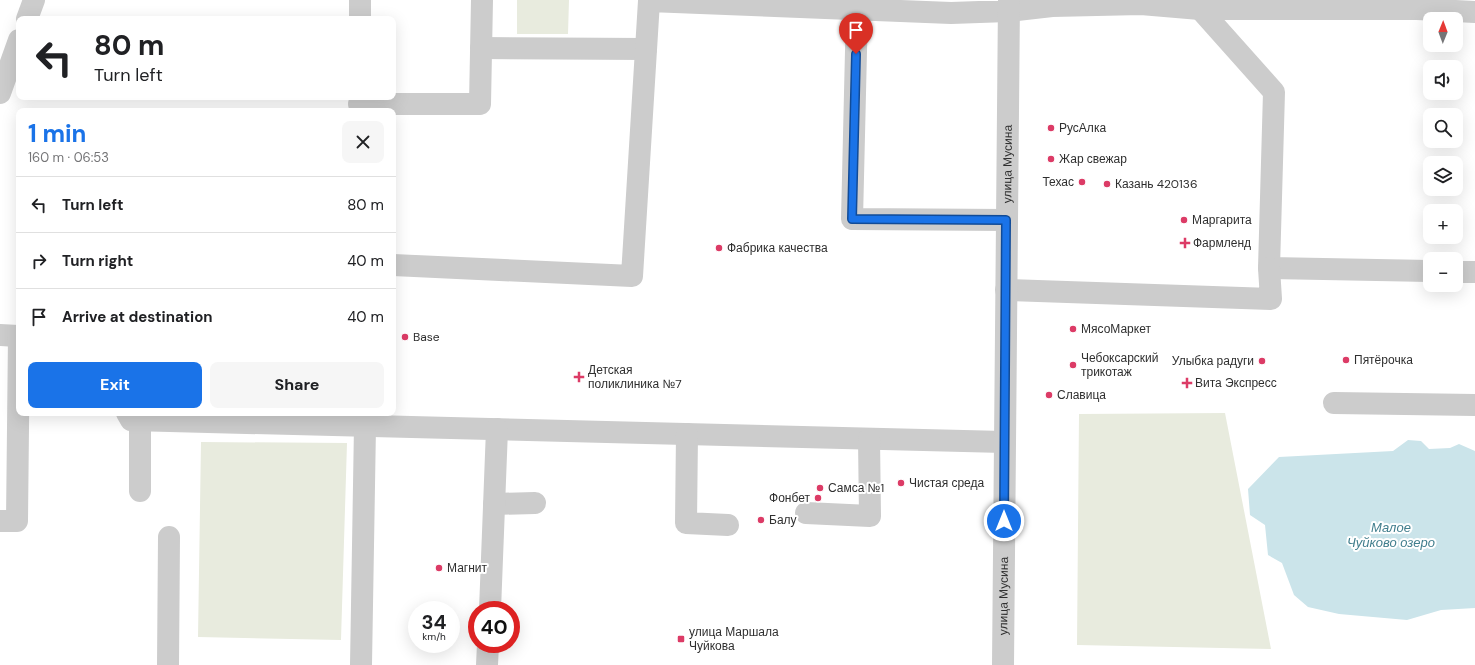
<!DOCTYPE html>
<meta charset="utf-8">
<style>
body{margin:0;font-family:"DM Sans",sans-serif;background:#f6f6f6;color:#202124;height:100vh;display:flex;flex-direction:column;font-size:15px;white-space:nowrap}
*{box-sizing:border-box;margin:0}
p{font-size:13px;color:#757577}
.icon{flex:none;width:22px;height:22px;fill:none;stroke:currentColor;stroke-width:2;stroke-linecap:round;stroke-linejoin:round}
.map{position:relative;flex:1;overflow:hidden}
.drawer{position:absolute;left:16px;top:108px;width:380px;height:308px;display:flex;flex-direction:column;background:#fff;border-radius:8px;box-shadow:0 4px 16px #0002}
.drawer>*{flex:none}
.guide{position:absolute;left:16px;top:16px;width:380px;height:84px;border-radius:8px;box-shadow:0 4px 16px #0002;background:#fff;color:#202124;overflow:hidden}
.needle{width:26px;rotate:1deg}
.controls{position:absolute;left:1423px;top:12px;display:grid;gap:8px}
.controls a{display:grid;place-items:center;width:40px;height:40px;border-radius:8px;background:#fff;box-shadow:0 4px 16px #0002;font-size:20px}
.speed{position:absolute;left:408px;top:601px;display:flex;gap:8px;font-size:20px;font-weight:700;text-align:center}
.speed>*{display:grid;place-content:center;width:52px;height:52px;border-radius:50%;background:#fff;box-shadow:0 4px 16px #0002;line-height:1}
.speed small{font-size:10px;font-weight:400}
.speed .limit{border:6px solid #d22;background:#fff;color:#111}
.pin{position:absolute;display:grid;place-items:center;width:34px;height:34px;color:#fff;margin:-41px -17px;border-radius:50% 50% 50% 0;rotate:-45deg;box-shadow:0 0 4px #0007}
.pin .icon{rotate:45deg}
.me{position:absolute;width:44px;margin:-22px;rotate:0deg;stroke-linejoin:round;filter:drop-shadow(0 0 3px #0008)}
.turn{display:flex;align-items:center;gap:14px;height:84px;padding:0 12px;font-size:18px}
.turn .icon{width:52px;height:52px;stroke-width:2.5}
.turn b{display:block;font-size:28px;line-height:34px}
.round{display:grid;place-items:center;flex:none;width:42px;height:42px;border-radius:8px;background:#f6f6f6}
.summary{display:flex;align-items:center;justify-content:space-between;height:68px;padding:0 12px}
h1{font-size:24px;font-weight:700;line-height:30px;color:#1a73e8}
.button{display:flex;gap:8px;margin-top:auto;padding:8px 12px}
.button a{flex:1;height:46px;border-radius:8px;background:#1a73e8;color:#fff;font-size:16px;font-weight:700;line-height:46px;text-align:center}
.button a+a{background:#f6f6f6;color:#202124}
ul{padding:0;list-style:none}
li{display:flex;align-items:center;gap:12px;height:56px;padding:0 12px;border-top:1px solid #e0e0e0}
li div{flex:1}
li b{display:block;font-size:15px}
li em{font-style:normal}
.map>svg:first-child{display:block}
.green{fill:#e8ebde}
.water{fill:#cbe4ea}
.lines{fill:none;stroke-linecap:round;stroke-linejoin:round}
.minor{stroke:#ccc;stroke-width:22}
.route-casing{stroke:#114b97;stroke-width:10}
.route{stroke:#1a73e8;stroke-width:7}
.poi-dot{fill:#dc3b66;stroke:#fff;stroke-width:1.5}
.labels{text-anchor:middle;dominant-baseline:central;stroke-width:4;stroke-linejoin:round;paint-order:stroke}
.poi-label{font-size:12px;fill:#2f2f2f;stroke:#fff;text-anchor:start}
.street-label{font-size:12px;fill:#2f2f2f;stroke:#fff}
.water-label{font-size:13px;font-style:italic;fill:#417e8d;stroke:#fff}
</style>
<div class="map">
<svg width="1475" height="665" viewBox="0 0 1475 665">
<rect width="100%" height="100%" fill="#fff"/>
<path class="green" d="M517 0H569L568 34H517Z
M1225 413 1271 649 1077 645 1079 414Z
M201 442 347 443 341 640 198 637Z"/>
<path class="water" d="M1408 440 1421 441 1429 449 1450 448 1459 444 1475 451V608L1441 610 1407 620 1339 614 1308 607 1294 595 1282 563 1268 555 1265 525 1250 515 1248 489 1279 457 1393 451Z"/>
<g class="lines">
<g class="minor">
<path d="M857 9 852 219 1006 220"/>
<path d="M1200 9 1274 92 1269 268 1430 271"/>
<path d="M27 19 34 0"/>
<path d="M360 19V0"/>
<path d="M481 48 646 49"/>
<path d="M0 93 19 40"/>
<path d="M359 104H480L482 0"/>
<path d="M393 265 632 276 649 1 951 13 1008 11 1052 6 1141 4 1200 9H1417L1475 12"/>
<path d="M1456 272H1475"/>
<path d="M1006 290 1271 299 1269 268"/>
<path d="M0 335 18 336"/>
<path d="M1334 403 1475 405"/>
<path d="M127 413 131 420 1004 442"/>
<path d="M687 434 686 523 728 525"/>
<path d="M140 491V420"/>
<path d="M494 504 535 503"/>
<path d="M806 513 870 516 869 439"/>
<path d="M0 521H17L19 336"/>
<path d="M490 610 497 429"/>
<path d="M168 665 169 537"/>
<path d="M361 665 365 426"/>
<path d="M487 665 488 644"/>
<path id="s1" d="M1003 665 1009 0"/>
</g>
</g>
<g class="lines">
<g class="route-casing">
<path id="route" d="M856 54 852 219 1006 220 1004 521"/>
</g>
<use href="#route" class="route"/>
</g>
<g class="poi-dot">
<circle cx="1051" cy="128" r="4"/>
<circle cx="1051" cy="159" r="4"/>
<circle cx="1082" cy="182" r="4"/>
<circle cx="1107" cy="184" r="4"/>
<circle cx="1184" cy="220" r="4"/>
<path d="M1183 237h4v4h4v4h-4v4h-4v-4h-4v-4h4z"/>
<circle cx="719" cy="248" r="4"/>
<circle cx="1073" cy="329" r="4"/>
<circle cx="405" cy="337" r="4"/>
<circle cx="1346" cy="360" r="4"/>
<circle cx="1262" cy="361" r="4"/>
<circle cx="1073" cy="365" r="4"/>
<path d="M577 371h4v4h4v4h-4v4h-4v-4h-4v-4h4z"/>
<path d="M1185 377h4v4h4v4h-4v4h-4v-4h-4v-4h4z"/>
<circle cx="1049" cy="395" r="4"/>
<circle cx="901" cy="483" r="4"/>
<circle cx="820" cy="488" r="4"/>
<circle cx="818" cy="498" r="4"/>
<circle cx="761" cy="520" r="4"/>
<circle cx="439" cy="568" r="4"/>
<rect x="677" y="635" width="8" height="8" rx="2"/>
</g>
<g class="labels">
<g class="poi-label">
<text x="1059" y="128">РусАлка</text>
<text x="1059" y="159">Жар свежар</text>
<text x="1074" y="182" text-anchor="end">Техас</text>
<text x="1115" y="184">Казань 420136</text>
<text x="1192" y="220">Маргарита</text>
<text x="1193" y="243">Фармленд</text>
<text x="727" y="248">Фабрика качества</text>
<text x="1081" y="329">МясоМаркет</text>
<text x="413" y="337">Base</text>
<text x="1081" y="358">Чебоксарский<tspan x="1081" dy="14">трикотаж</tspan></text>
<text x="1354" y="360">Пятёрочка</text>
<text x="1254" y="361" text-anchor="end">Улыбка радуги</text>
<text x="588" y="370">Детская<tspan x="588" dy="14">поликлиника №7</tspan></text>
<text x="1195" y="383">Вита Экспресс</text>
<text x="1057" y="395">Славица</text>
<text x="909" y="483">Чистая среда</text>
<text x="828" y="488">Самса №1</text>
<text x="810" y="498" text-anchor="end">Фонбет</text>
<text x="769" y="520">Балу</text>
<text x="447" y="568">Магнит</text>
<text x="689" y="632">улица Маршала<tspan x="689" dy="14">Чуйкова</tspan></text>
</g>
<g class="street-label">
<text stroke="none"><textPath href="#s1" startOffset="501">улица Мусина</textPath></text>
<text stroke="none"><textPath href="#s1" startOffset="69">улица Мусина</textPath></text>
</g>
<g class="water-label">
<text x="1391" y="527">Малое<tspan x="1391" dy="15">Чуйково озеро</tspan></text>
</g>
</g>
</svg>
<div class="controls">
<a><svg class="needle" viewBox="-14 -14 28 28"><path d="M0-13l5 13h-10z" fill="#e53935"/><path d="M0 13l5-13h-10z" fill="#757577"/></svg></a>
<a><svg class="icon" aria-label="sound" viewBox="0 0 24 24"><path d="M4 9h4l5-4v14l-5-4H4zM17 9q2 3 0 6"/></svg></a>
<a><svg class="icon" aria-label="search" viewBox="0 0 24 24"><circle cx="10" cy="10" r="6"/><path d="M15 15l6 6"/></svg></a>
<a><svg class="icon" aria-label="layers" viewBox="0 0 24 24"><path d="M12 4l9 5-9 5-9-5zM3 14l9 5 9-5"/></svg></a>
<a>+</a>
<a>−</a>
</div>
<div class="speed"><div>34<small>km/h</small></div><div class="limit">40</div></div>
<div class="pin" style="left:856px;top:54px;background:#d93025"><svg class="icon" aria-label="arrive" viewBox="0 0 24 24"><path d="M6 21V4h12l-3 4 3 4H6"/></svg></div>
<svg class="me" style="left:1004px;top:521px" viewBox="-20 -20 40 40"><circle r="17" fill="#1a73e8" stroke="#fff" stroke-width="3"/><path d="M0-11L8 9 0 5-8 9z" fill="#fff"/></svg>
<div class="guide">
<div class="turn"><svg class="icon" aria-label="left" viewBox="0 0 24 24"><path d="M17 20v-9H6M10 6l-5 5 5 5"/></svg><div><b>80 m</b>Turn left</div></div>
</div>
<section class="drawer">
<div class="summary"><div><h1>1 min</h1><p>160 m · 06:53</p></div><a class="round"><svg class="icon" aria-label="close" viewBox="0 0 24 24"><path d="M6 6l12 12M18 6L6 18"/></svg></a></div>
<ul>
<li><svg class="icon" aria-label="left" viewBox="0 0 24 24"><path d="M17 20v-9H6M10 6l-5 5 5 5"/></svg><div><b>Turn left</b></div><em>80 m</em></li>
<li><svg class="icon" aria-label="right" viewBox="0 0 24 24"><path d="M7 20v-9h11M14 6l5 5-5 5"/></svg><div><b>Turn right</b></div><em>40 m</em></li>
<li><svg class="icon" aria-label="arrive" viewBox="0 0 24 24"><path d="M6 21V4h12l-3 4 3 4H6"/></svg><div><b>Arrive at destination</b></div><em>40 m</em></li>
</ul>
<div class="button"><a>Exit</a><a>Share</a></div>
</section>
</div>
